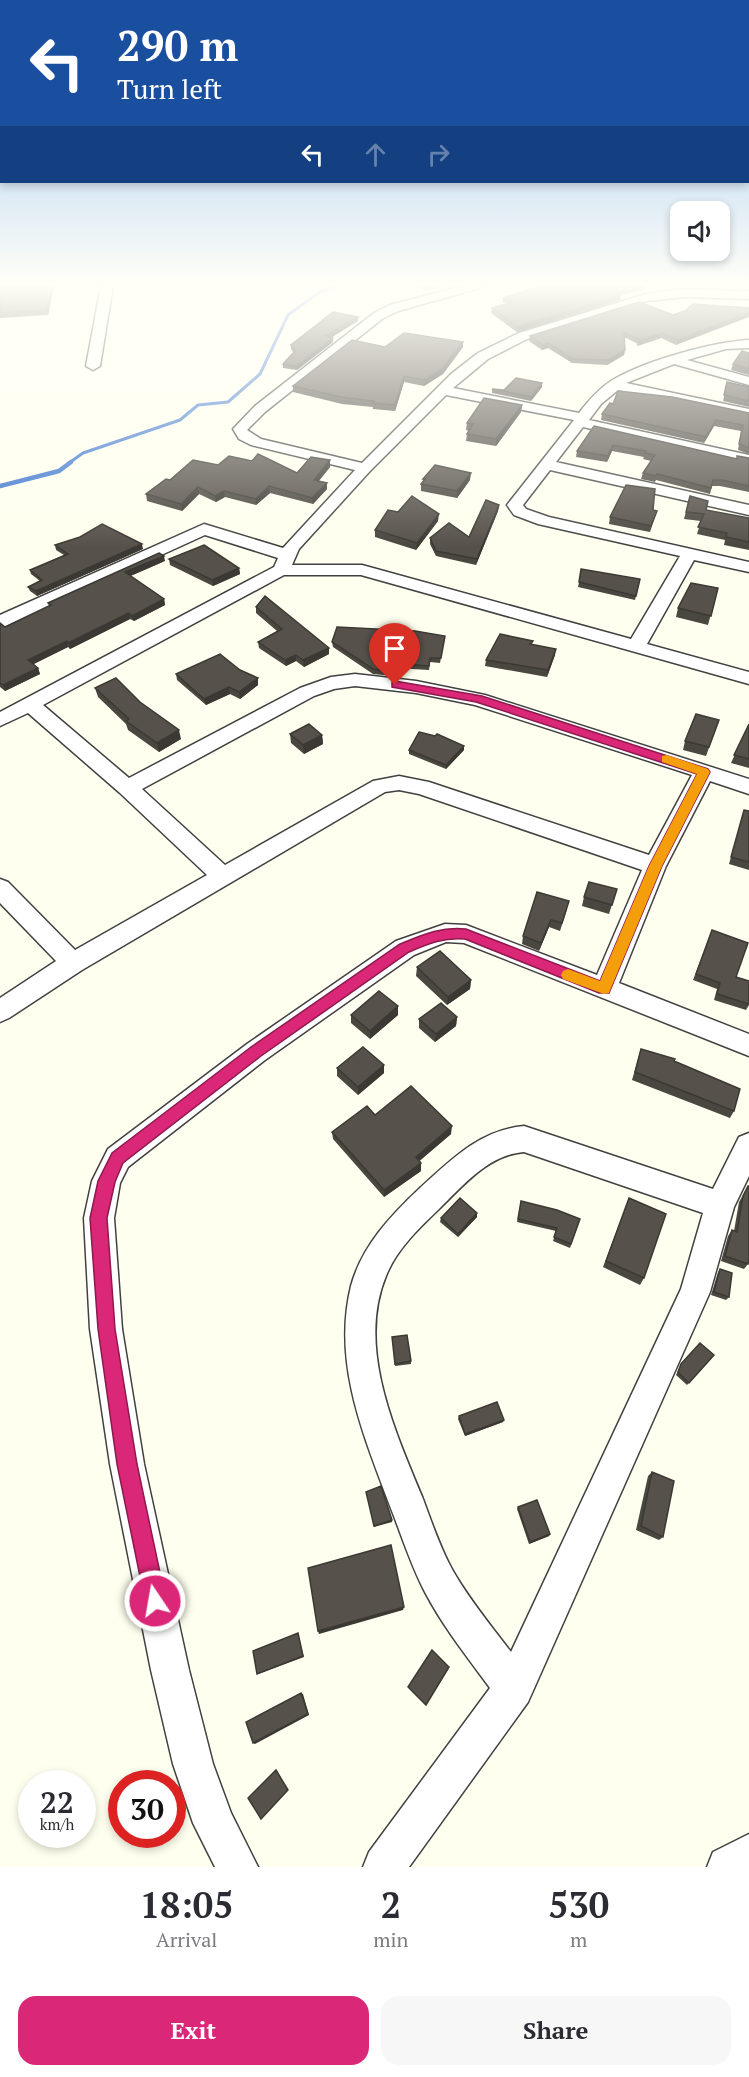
<!DOCTYPE html>
<style>
body{margin:0;font-family:"PT Serif",serif;background:#f7f7f7;color:#2b2b33;height:100vh;display:flex;flex-direction:column;font-size:22px;white-space:nowrap}
*{box-sizing:border-box;margin:0}
p{font-size:20px;color:#7c7c81}
.icon{flex:none;width:33px;height:33px;fill:none;stroke:currentColor;stroke-width:2;stroke-linecap:round;stroke-linejoin:round}
.map{position:relative;height:1867px;overflow:hidden}
.side{display:flex;flex-direction:column;background:#fff;flex:1}
.side>*{flex:none}
.top-card{position:absolute;left:0px;top:0px;width:750px;height:183px;box-shadow:0 3px 9px #0003;background:#1a4fa0;color:#fff;overflow:hidden}
.tools{position:absolute;left:670px;top:201px;display:grid;gap:12px}
.tools a{display:grid;place-items:center;width:60px;height:60px;border-radius:12px;background:#fff;box-shadow:0 3px 9px #0003;font-size:30px}
.speed{position:absolute;left:18px;top:1770px;display:flex;gap:12px;font-size:30px;font-weight:700;text-align:center}
.speed>*{display:grid;place-content:center;width:78px;height:78px;border-radius:50%;background:#fff;box-shadow:0 3px 9px #0003;line-height:1}
.speed small{font-size:15px;font-weight:400}
.speed .limit{border:9px solid #d22;background:#fff;color:#111}
.pin{position:absolute;display:grid;place-items:center;width:51px;height:51px;color:#fff;margin:-62px -26px;border-radius:50% 50% 50% 0;rotate:-45deg;box-shadow:0 0 6px #0007}
.pin .icon{rotate:45deg}
.me{position:absolute;width:66px;margin:-33px;rotate:348deg;stroke-linejoin:round;filter:drop-shadow(0 0 4px #0008)}
.turn{display:flex;align-items:center;gap:21px;height:126px;padding:0 18px;font-size:27px}
.turn .icon{width:78px;height:78px;stroke-width:2.5}
.turn b{display:block;font-size:42px;line-height:51px}
.lanes{display:flex;align-items:center;height:57px;padding:0 18px;background:#0003;justify-content:center;gap:30px;direction:ltr}
.lanes .off{opacity:.35}
.eta{display:flex;justify-content:space-evenly;align-items:center;height:102px;text-align:center}
.eta b{font-size:36px;font-weight:800;line-height:42px}
.action{display:flex;gap:12px;margin-top:auto;padding:12px 18px}
.action a{flex:1;height:69px;border-radius:18px;background:#db2777;color:#fff;font-size:24px;font-weight:800;line-height:69px;text-align:center}
.action a+a{background:#f7f7f7;color:#2b2b33}
.map>svg:first-child{display:block}
.lines{fill:none;stroke-linecap:round;stroke-linejoin:round}
.stream-far1{stroke:#3b74cd;stroke-width:3}
.stream{stroke:#3b74cd;stroke-width:4.5}
.minor-casing{stroke:#414141;stroke-width:3}
.minor{fill:#fff;fill-rule:evenodd}
.wall{fill:#4a4640}
.shaded-wall{fill:#3c3934}
.building{fill:#56514a;stroke:#3c3934;stroke-width:1.5}
.route{fill:#db2777;stroke:#8e194d;stroke-width:1.5}
.slow{fill:#f59e0b}
</style>
<div class="map">
<svg width="749" height="1867" viewBox="0 0 749 1867">
<rect width="100%" height="100%" fill="#ffffef"/>
<g class="lines">
<path class="stream-far1" d="M69 463 83 453 180 420 198 405 228 402 260 374 288 315 321 291 337 286"/>
<path class="stream" d="M0 486 59 471 71 462"/>
<g class="minor-casing">
<path id="minor" d="M101 286H113L100 366 93 370 86 366Z
M464 286H482L480 288 398 311 382 319 265 412 247 430 261 439 362 463 451 374 478 353 519 333 646 294 685 289 749 291V299L685 297 647 301 527 339 488 359 453 388 579 413C589 400 601 386 616 378 649 360 712 342 749 340V348L726 349 687 360 749 377V385L674 364 626 383 749 409V417L618 390 601 404 589 420 749 455V463L583 427 556 462 749 505V515L550 470 523 505 526 509 549 517 749 562V572L694 560 647 644 749 672V684L361 575H284L43 705 129 778 300 688 331 677 355 674 416 681 485 695 749 779V794L710 781 666 866 619 983 749 1034V1056L464 943 446 942 414 955 265 1060 128 1167 120 1183 114 1218 122 1329 144 1464 189 1670 213 1764 231 1813 258 1867H215L193 1823 173 1764 151 1670 110 1464 90 1329 84 1218 92 1181 108 1149 247 1044 396 941 445 924 466 925 597 975 642 870 419 794 399 790 385 792 82 970 9 1018 0 1022V998L56 961 0 903V879L8 882 75 950 207 875 120 793 28 713 0 726V712L274 567 278 558 205 535 6 626 0 627V615L204 524 283 548 355 470 251 445 239 439 233 429 255 406 374 313 390 305ZM446 395 574 420 507 505 514 515 538 524 680 556 631 639 362 565H292L299 549 370 471ZM355 686 416 693 475 705 692 775 649 855 429 782 399 776 373 781 225 865 142 789 314 696 334 689Z
M524 1126 713 1189 739 1137 749 1133V1176L734 1207 710 1292 528 1702 409 1867H363L369 1852 490 1688C468 1658 444 1628 426 1594 411 1566 402 1536 390 1506 364 1436 332 1363 351 1286 362 1246 391 1215 421 1187 452 1159 480 1130 524 1126ZM524 1152 703 1213 681 1289 511 1652C491 1626 469 1599 453 1571 440 1548 432 1523 423 1499 396 1433 356 1348 386 1276 396 1250 419 1228 439 1209 464 1185 488 1155 524 1152Z
M749 1834V1867H707L713 1852Z"/>
</g>
<use href="#minor" class="minor"/>
</g>
<path class="wall" d="M0 286H54L48 315 0 318Z
M418 286H441L425 291Z
M645 286 644 290 621 295 620 300 517 332 491 313 492 308 507 304 503 302V298Z
M685 311 676 345 661 338 637 346 638 344 624 337 625 350 624 355 607 365 572 363 548 348 542 350 529 341 530 336 673 315Z
M358 317V321L331 338 333 342 297 370 283 368V364L294 353 291 349V345Z
M385 347H463L443 374 424 386 404 382 395 411 373 409V407L342 404 293 392V386Z
M749 353V375L731 370 733 364Z
M727 382 749 387V407L723 401Z
M542 383V387L531 401 492 393V389L504 390Z
M522 405 521 412 496 446 466 441 467 434 469 431 466 430 467 423Z
M749 413V454L738 450 741 431 714 426 704 443 601 420 602 414Z
M594 426 737 459 749 458V492L720 486H712L710 494 656 480 655 482 641 479 643 473 651 461 643 459 644 457 612 451 607 462 576 457 577 451Z
M218 465 297 473 330 467 319 481 327 483V489L313 504 270 493 256 505 225 497 216 502 199 494 182 511 147 501 146 494 170 480Z
M423 479 470 480 457 498 421 491V484L423 482Z
M690 496 706 510 749 518V550L724 545 725 540 697 534 701 521 684 519Z
M499 505 498 511 476 565 436 556 430 544V538L469 537Z
M653 510 657 511 650 532 609 524 610 517Z
M438 521 416 550 375 537V530Z
M55 545 143 549 37 596 30 591 28 587 40 581 31 574 30 570 64 555 56 550Z
M169 559 239 568 240 574 213 586 170 565Z
M165 561 130 576 164 599 165 605 134 621 130 619 70 649 68 647 33 664 38 668 40 674 5 691 0 687V623L5 627 49 606 48 603Z
M640 579 635 600 578 587 579 582Z
M718 588 708 625 676 617 678 608Z
M256 607 329 648V654L304 667 296 661 286 666 259 648 258 642 277 631 256 613Z
M445 636 440 663 430 662 429 670 395 668 394 676 373 674 333 647 332 642Z
M533 641 532 645 555 655 547 677 485 666 486 660Z
M176 674 258 685 240 699 230 694 206 705 177 680Z
M95 688 181 739 159 752 128 730 126 724 98 697Z
M719 720 706 756 683 750 685 741Z
M749 724V768L731 763Z
M290 734 322 735 323 744 304 754 291 743Z
M464 746V750L446 769 409 754V750Z
M744 810 749 811V870L729 864Z
M617 889 609 914 582 906 584 897Z
M567 909 560 931 549 927 539 951 522 944 523 936Z
M712 930 736 977 749 981V1005L746 1010 714 1000 717 989 693 980Z
M417 967 471 980 470 989 447 1005 416 976Z
M398 1006V1015L370 1039 351 1023V1015Z
M457 1017 456 1026 435 1042 419 1028V1019Z
M641 1049 674 1061 734 1111 730 1118 632 1080Z
M337 1068 384 1073 358 1095 337 1076Z
M375 1115 451 1134 419 1161 421 1171 384 1197 333 1139 332 1132Z
M748 1186V1264L744 1269 721 1261 728 1236 732 1230 734 1231 739 1202Z
M629 1198 644 1278 640 1285 603 1267Z
M521 1201 580 1219 570 1248 553 1241 556 1231 517 1222Z
M477 1213V1217L458 1237 440 1222 441 1218Z
M720 1269 729 1297 726 1300 711 1295 718 1272Z
M392 1337 411 1361V1364L395 1366Z
M714 1355 687 1385 676 1375 681 1364Z
M459 1416 504 1420 503 1422 465 1436 458 1419Z
M652 1472 663 1537 659 1540 636 1530 648 1476Z
M518 1507 550 1534 549 1536 529 1544 517 1509Z"/>
<path class="shaded-wall" d="M52 286H54L48 315 47 310Z
M429 286H441L425 291V287Z
M645 286 644 290 621 295 620 300 517 332V327L614 292Z
M749 313V317L676 345 677 340Z
M358 317V321L326 340V336Z
M662 333 661 338 637 346 638 341Z
M333 338V342L297 370V366Z
M463 342V347L443 374 424 386 425 380Z
M548 343V348L542 350 543 345Z
M625 350 624 355 607 365 608 360Z
M404 376V382L395 411V405Z
M542 383V387L531 401 532 397Z
M522 405 521 412 496 446V439Z
M716 420 714 426 704 443 706 437Z
M613 445 612 451 607 462 608 456Z
M330 460V467L314 486V480Z
M471 473 470 480 457 498V491Z
M327 483V489L313 504 312 498Z
M269 486 270 493 256 505V499Z
M198 487 199 494 182 511 181 504Z
M224 491 225 497 216 502 215 496Z
M499 505 498 511 476 565 477 559Z
M439 514 438 521 416 550 417 543Z
M142 544 143 549 37 596 36 591Z
M164 556 165 561 126 578 125 572Z
M239 568 240 574 213 586 212 580Z
M164 599 165 605 134 621 132 616Z
M129 613 130 619 70 649 68 643Z
M67 641 68 647 30 666 28 660Z
M329 648V654L304 667 303 660Z
M556 649 555 655 547 677 548 670Z
M296 655V661L286 666 285 660Z
M38 668 40 674 5 691 3 685Z
M258 678V685L240 699 239 692Z
M229 687 230 694 206 705 204 699Z
M179 730 181 739 159 752 157 743Z
M322 735 323 744 304 754 303 745Z
M464 746V750L446 769V765Z
M551 920 549 927 539 951 541 943Z
M471 980 470 989 447 1005 448 997Z
M398 1006V1015L370 1039V1031Z
M457 1017 456 1026 435 1042 436 1034Z
M384 1065V1073L358 1095V1087Z
M452 1126 451 1134 416 1164V1157Z
M421 1163V1171L384 1197V1190Z
M477 1213V1217L458 1237V1234Z
M504 1420 503 1422 465 1436V1434Z
M392 1520V1522L374 1527V1526Z
M550 1534 549 1536 529 1544 530 1542Z
M404 1607 403 1610 319 1634 318 1631Z
M298 1634 304 1657 258 1674H257Z
M301 1693 303 1694 309 1715 255 1744 253 1743Z"/>
<path class="building" d="M0 286H52L47 310 0 313Z
M541 286H643L614 292 621 295 517 327 492 308 513 302 503 298Z
M639 302 673 315 685 311 693 304 749 308V313L677 340 662 333 638 341 639 339 624 333 625 350 608 360 573 359 548 343 543 345 530 336Z
M333 312 358 317 326 336 333 338 297 366 283 364 295 351 291 345Z
M404 333 463 342 443 368 425 380 404 376 395 405 373 403 374 401 341 397 293 386 352 340 385 347Z
M742 351 749 353V369L733 364Z
M516 378 542 383 532 397 492 389 504 390Z
M727 382 749 387V401L724 395Z
M618 391 672 397 749 413V448L739 444 743 425 716 420 706 437 602 414 610 403 613 404Z
M484 398 522 405 496 439 467 434 473 424 467 423Z
M594 426 737 459V456L749 458V486L722 480H713L711 488 657 474 656 476 643 473 655 455 645 453 646 451 613 445 608 456 577 451Z
M258 454 297 473 311 457 330 460 314 480 327 483 312 498 269 486 256 499 224 491 215 496 198 487 181 504 146 494 166 479 170 480 193 460 218 465 229 456 252 461Z
M435 465 471 473 457 491 421 484 425 479H423Z
M626 485 655 489 653 510 657 511 651 526 610 517Z
M412 496 439 514 417 543 375 530 388 510 398 512Z
M690 496 708 501 706 510 749 518V542L726 537 727 533 698 527 704 514 686 512Z
M486 500 499 505 477 559 436 551 430 538 449 523 469 537Z
M102 524 142 544 36 591 28 587 42 580 30 570 68 554 55 545 80 537Z
M204 545 239 568 212 580 169 559Z
M159 553 164 556 125 572 164 599 132 616 129 613 68 643 67 641 28 660 38 668 3 685 0 683V623L5 627 51 605 48 603Z
M581 569 640 579 636 596 579 582Z
M691 583 718 588 711 616 678 608Z
M265 596 329 648 303 660 296 655 285 660 258 642 282 629 256 607Z
M337 627 415 631 445 636 441 658H430L429 666 395 663 394 672 373 669 332 642Z
M500 634 533 641 530 644 556 649 548 670 486 660Z
M220 654 240 670 258 678 239 692 229 687 204 699 176 674Z
M116 678 140 702 179 730 157 743 126 721 129 719 95 688Z
M696 714 719 720 709 747 685 741Z
M309 724 322 735 303 745 290 734Z
M749 724V759L734 755Z
M419 732 435 736 437 734 464 746 446 765 409 750Z
M744 810 749 811V862L731 857Z
M589 882 617 889 612 905 584 897Z
M537 892 569 901 562 923 551 920 541 943 523 936Z
M712 930 748 943 736 977 749 981V1004L717 994 720 983 696 974Z
M440 951 471 980 448 997 417 967Z
M379 991 398 1006 370 1031 351 1015Z
M441 1003 457 1017 436 1034 419 1019Z
M363 1047 384 1065 358 1087 337 1068Z
M641 1049 675 1059 674 1061 740 1089 734 1111 635 1072Z
M411 1086 452 1126 416 1157 421 1163 384 1190 332 1132 367 1106 375 1115Z
M748 1186H749V1258L748 1264 725 1256 732 1230 737 1232 743 1196Z
M460 1198 477 1213 458 1234 441 1218Z
M629 1198 666 1214 644 1278 606 1261Z
M521 1201 557 1210 580 1219 571 1244 554 1237 557 1228 518 1219Z
M720 1269 732 1273 729 1297 714 1292Z
M407 1335 411 1361 395 1364 392 1337Z
M700 1343 714 1355 689 1383 678 1372 681 1364Z
M497 1402 504 1420 465 1434 459 1416Z
M652 1472 674 1481 663 1537 641 1526Z
M381 1486 392 1520 374 1526 366 1492Z
M537 1500 550 1534 530 1542 518 1507Z
M391 1545 404 1607 318 1631 308 1568Z
M298 1633 303 1656 257 1674 253 1651Z
M432 1650 449 1667 426 1705 408 1687Z
M301 1693 308 1714 253 1743 246 1722Z
M276 1770 288 1790 261 1819 248 1798Z"/>
<linearGradient id="sky" x2="0" y2="1"><stop stop-color="#93bfee"/><stop offset="0.52" stop-color="#fffff8"/><stop offset="1" stop-color="#fffff8" stop-opacity="0"/></linearGradient>
<rect width="749" height="547" fill="url(#sky)"/>
<path class="route" d="M395 681 482 696 708 769 710 772 662 866 609 993H599L465 939C444 937 428 944 409 952L261 1056 123 1163 115 1182 107 1218 115 1329 137 1464 166 1601 163 1609 155 1612 148 1609 145 1601 117 1464 98 1329 90 1218 98 1181 112 1153 251 1047 400 944C422 935 442 926 466 929L600 981 649 866 697 774 476 702 392 687V682Z"/>
<path class="slow" d="M667 755 708 769 710 772 662 866 611 988 609 993 604 994 563 979 561 975 563 971 568 969 600 981 649 866 697 774 662 762V756Z"/>
</svg>
<div class="tools">
<a><svg class="icon" aria-label="sound" viewBox="0 0 24 24"><path d="M4 9h4l5-4v14l-5-4H4zM17 9q2 3 0 6"/></svg></a>
</div>
<div class="speed"><div>22<small>km/h</small></div><div class="limit">30</div></div>
<div class="pin" style="left:395px;top:685px;background:#d93025"><svg class="icon" aria-label="arrive" viewBox="0 0 24 24"><path d="M6 21V4h12l-3 4 3 4H6"/></svg></div>
<svg class="me" style="left:155px;top:1601px" viewBox="-20 -20 40 40"><circle r="17" fill="#db2777" stroke="#fff" stroke-width="3"/><path d="M0-11L8 9 0 5-8 9z" fill="#fff"/></svg>
<div class="top-card">
<div class="turn"><svg class="icon" aria-label="left" viewBox="0 0 24 24"><path d="M17 20v-9H6M10 6l-5 5 5 5"/></svg><div><b>290 m</b>Turn left</div></div>
<div class="lanes"><svg class="icon" aria-label="left" viewBox="0 0 24 24"><path d="M17 20v-9H6M10 6l-5 5 5 5"/></svg><svg class="icon off" aria-label="ahead" viewBox="0 0 24 24"><path d="M12 20V5M6 11l6-6 6 6"/></svg><svg class="icon off" aria-label="right" viewBox="0 0 24 24"><path d="M7 20v-9h11M14 6l5 5-5 5"/></svg></div>
</div>
</div>
<section class="side">
<div class="eta">
<div><b>18:05</b><p>Arrival</p></div>
<div><b>2</b><p>min</p></div>
<div><b>530</b><p>m</p></div>
</div>
<div class="action"><a>Exit</a><a>Share</a></div>
</section>
